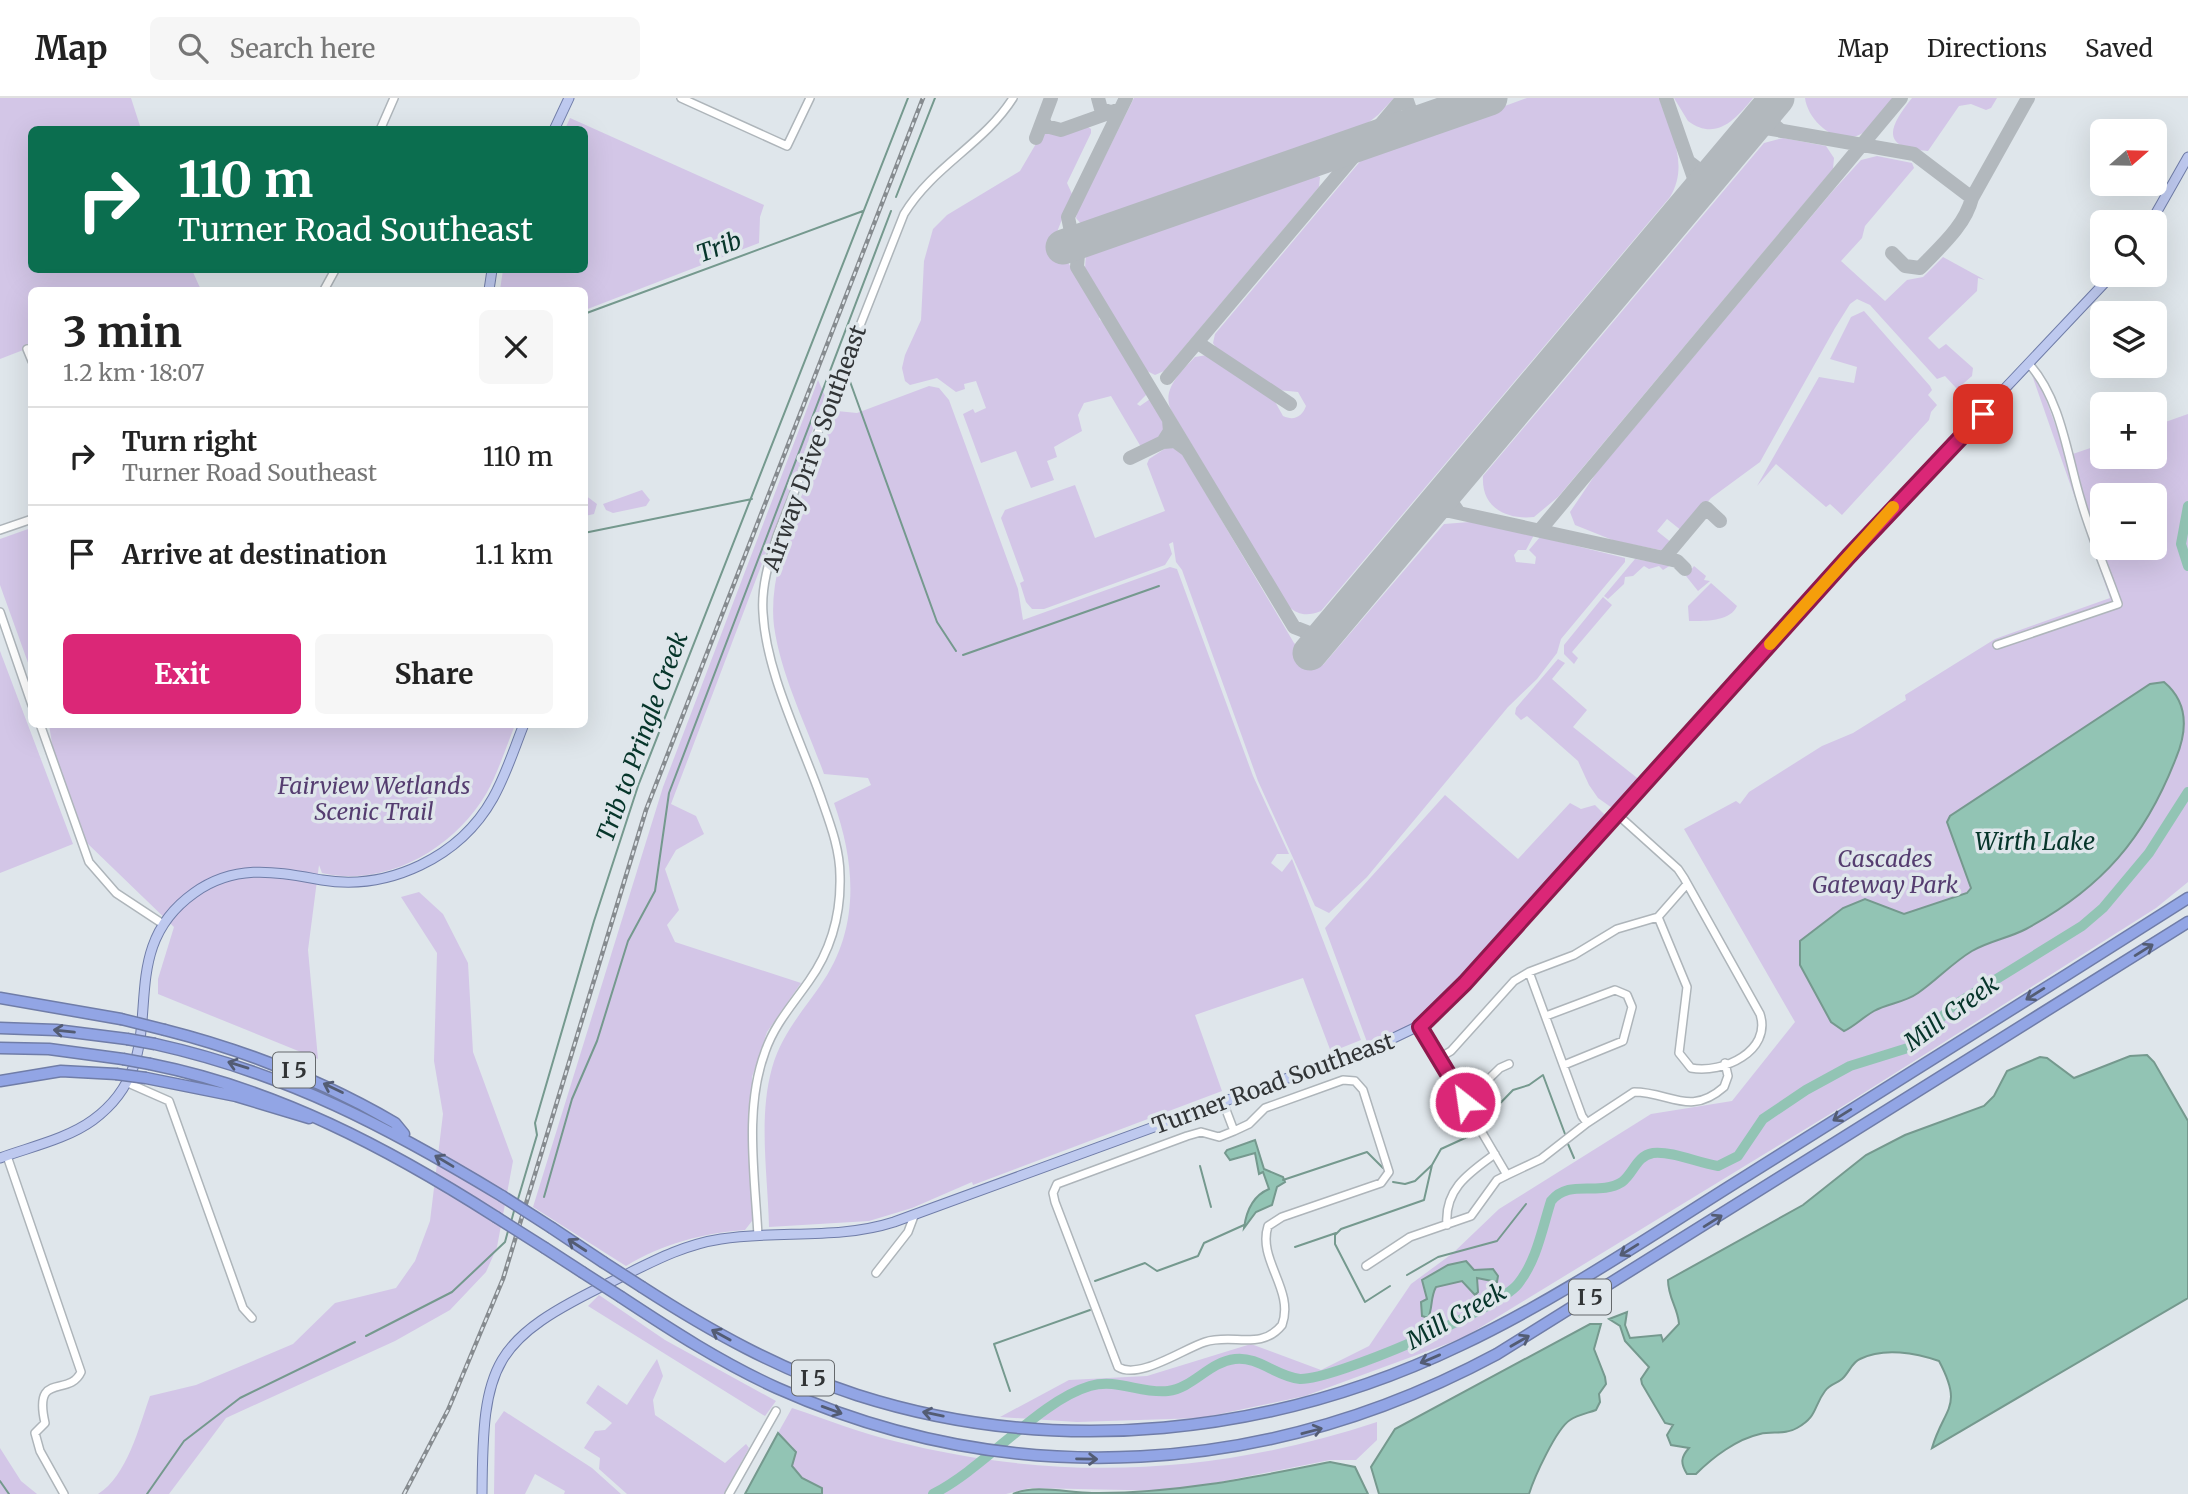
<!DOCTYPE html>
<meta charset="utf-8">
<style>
body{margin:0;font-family:Merriweather,serif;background:#f6f6f6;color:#222;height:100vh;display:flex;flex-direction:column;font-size:26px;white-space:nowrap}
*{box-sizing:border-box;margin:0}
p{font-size:23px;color:#767676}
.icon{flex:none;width:38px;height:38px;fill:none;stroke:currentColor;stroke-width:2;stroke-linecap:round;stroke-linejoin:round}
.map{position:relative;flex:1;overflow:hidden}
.side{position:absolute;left:28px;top:189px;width:560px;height:441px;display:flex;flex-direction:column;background:#fff;border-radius:10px;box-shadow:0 7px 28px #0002}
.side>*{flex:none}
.hud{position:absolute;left:28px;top:28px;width:560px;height:147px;border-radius:10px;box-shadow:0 7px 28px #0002;background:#0b6e4f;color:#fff;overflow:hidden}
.needle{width:46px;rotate:70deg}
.controls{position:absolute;left:2090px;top:21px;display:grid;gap:14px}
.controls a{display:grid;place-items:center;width:77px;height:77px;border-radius:10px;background:#fff;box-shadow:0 7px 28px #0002;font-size:35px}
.pin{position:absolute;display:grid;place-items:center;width:60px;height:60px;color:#fff;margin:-30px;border-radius:14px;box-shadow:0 4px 10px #0006}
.me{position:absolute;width:77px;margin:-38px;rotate:330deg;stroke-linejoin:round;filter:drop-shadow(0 0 5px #0008)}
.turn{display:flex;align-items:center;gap:24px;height:147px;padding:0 35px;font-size:32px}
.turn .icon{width:91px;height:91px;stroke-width:2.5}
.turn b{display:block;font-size:49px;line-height:60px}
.round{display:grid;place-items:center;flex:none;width:74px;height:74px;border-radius:10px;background:#f6f6f6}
.summary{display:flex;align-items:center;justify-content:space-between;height:119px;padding:0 35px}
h1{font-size:42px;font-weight:700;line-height:52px}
.cta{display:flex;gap:14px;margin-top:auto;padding:14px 35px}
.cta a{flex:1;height:80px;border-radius:10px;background:#db2777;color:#fff;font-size:28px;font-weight:700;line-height:80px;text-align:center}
.cta a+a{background:#f6f6f6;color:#222}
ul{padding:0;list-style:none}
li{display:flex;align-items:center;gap:21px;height:98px;padding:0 35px;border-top:2px solid #e0e0e0}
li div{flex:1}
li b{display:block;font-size:26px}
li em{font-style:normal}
header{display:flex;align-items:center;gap:42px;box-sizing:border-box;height:98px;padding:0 35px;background:#fff;border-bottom:2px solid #e0e0e0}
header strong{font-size:33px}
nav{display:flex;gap:38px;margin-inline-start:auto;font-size:24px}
.search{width:490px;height:63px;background:#f6f6f6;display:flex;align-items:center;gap:18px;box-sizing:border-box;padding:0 24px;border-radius:10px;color:#767676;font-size:26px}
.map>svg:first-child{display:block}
.green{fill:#d3c6e7;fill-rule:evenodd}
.water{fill:#92c4b4;stroke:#75998e;stroke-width:2}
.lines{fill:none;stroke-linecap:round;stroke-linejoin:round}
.stream{stroke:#75998e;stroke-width:2}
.river{stroke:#92c4b4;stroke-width:10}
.taxiway{stroke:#b2b8bd;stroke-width:14}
.runway{stroke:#b2b8bd;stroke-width:35}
.minor-casing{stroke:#aeb5ba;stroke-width:10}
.major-casing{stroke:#707da8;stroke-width:11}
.highway-casing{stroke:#707da8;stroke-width:13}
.minor{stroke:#fff;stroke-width:7}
.major{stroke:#bec9ef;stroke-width:9}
.highway{stroke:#92a5e5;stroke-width:10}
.rail-casing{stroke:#868b8f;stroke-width:4.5}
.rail{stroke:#dfe6eb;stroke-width:2;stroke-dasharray:5;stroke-linecap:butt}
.highway-bridge-casing{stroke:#707da8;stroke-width:13;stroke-linecap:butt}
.highway-bridge{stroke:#92a5e5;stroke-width:10}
.oneway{stroke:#535c73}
.route-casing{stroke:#8e194d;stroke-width:18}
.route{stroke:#db2777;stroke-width:12}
.slow{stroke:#f59e0b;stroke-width:12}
.labels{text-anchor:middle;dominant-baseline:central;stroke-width:7;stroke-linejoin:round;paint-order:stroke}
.shield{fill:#dfe6eb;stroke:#65696c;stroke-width:2}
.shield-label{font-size:21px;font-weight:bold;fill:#313436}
.street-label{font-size:23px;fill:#313436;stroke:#dfe6eb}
.park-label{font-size:23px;font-style:italic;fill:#553d70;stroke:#dfe6eb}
.water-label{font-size:24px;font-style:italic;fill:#06352a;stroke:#dfe6eb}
</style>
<header>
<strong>Map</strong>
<div class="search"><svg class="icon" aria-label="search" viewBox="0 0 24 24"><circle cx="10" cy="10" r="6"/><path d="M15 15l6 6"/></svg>Search here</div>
<nav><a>Map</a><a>Directions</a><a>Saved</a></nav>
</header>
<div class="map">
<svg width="2188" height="1396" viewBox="0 0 2188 1396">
<rect width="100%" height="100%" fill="#dfe6eb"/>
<path class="green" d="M0 0H131L141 31 32 32V172H192L201 192H32L31 249 0 261Z
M1134 0H1394L1378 17 1355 35 1089 127H1082L1076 120 1077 114Z
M1527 0H1659C1670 33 1690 66 1670 99L1321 513C1308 518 1299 518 1288 508L1171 312C1161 291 1182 273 1195 259L1207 257 1273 300 1283 318C1294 323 1302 319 1306 308L1298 294 1278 292 1218 253 1213 245 1215 236 1363 60Z
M1674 0H1753C1736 21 1716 44 1688 23Z
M1805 0H1895C1885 11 1874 29 1861 36 1838 49 1808 24 1805 0Z
M1912 0H1997L1991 10 1986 12 1971 6 1959 8 1928 53C1879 50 1889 29 1912 0Z
M570 20 764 107 760 119 759 145 585 212 584 192H500L503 172H584V32L565 31Z
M1085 27 1091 31V35L1067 85 1072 96 1057 134 1069 166 1100 218 1099 221 1105 226 1147 296 1137 306 1140 308 1150 301C1165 327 1174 334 1141 349L1111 298 1084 305 1078 317 1082 333 1054 349 1057 359 1047 363 1054 382 1031 390 1016 353 981 365 963 316 973 311 975 315 986 310 976 283 964 286 965 291 956 294 937 280 910 287 905 283 902 270 905 257 921 222 924 163 933 131 947 117 1020 73 1044 32 1061 35Z
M1783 40 1826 48 1834 60 1833 71 1558 399 1534 419C1507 422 1481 410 1483 378L1764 45Z
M1877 58 1912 65 1914 70 1865 128 1862 140 1841 163 1885 203 1907 182 1923 179 1943 159 1985 182 1978 180 1977 193 1928 240 1939 251 1946 246 1973 270 1972 278 1957 291 1945 278 1937 281 1870 207 1857 201 1850 206 1835 230 1760 364 1711 400 1682 433 1667 421 1657 433 1672 445 1665 453 1615 443 1575 427 1570 414 1597 374 1831 95 1861 62Z
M1311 75 1320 79 1319 89 1164 273 1155 277 1147 273 1085 170 1086 156Z
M1864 213 1930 288 1932 292 1928 297 1937 307 1931 314 1929 322 1842 417 1830 406 1826 409 1776 366 1757 388 1819 279 1854 285 1857 269 1830 261 1851 219Z
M2032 277 2042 291 2067 358 2102 346V359H2154V328L2188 316V784L2156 810 1843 1008 1463 1240 1305 1298 1201 1320 1077 1324 1000 1319 1069 1282 1147 1278 1251 1246 1321 1272 1369 1248 1411 1186 1453 1155 1499 1111 1651 1016 1732 1003 1795 924 1684 731 1736 703 1740 706 1749 694 1822 648 1853 635 1906 602 1905 597 1995 541 2110 500ZM2102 397H2154V450H2102Z
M818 282 825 298 816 323 671 706 696 718 704 736 676 752 665 771 679 812 667 827 675 844 801 885 767 934 752 979V1123L745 1132C703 1135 662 1146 626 1168L533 1109 663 689Z
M929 288 939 290 949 302 1018 491 1023 522 1170 469 1177 471 1253 678 1289 756H1277L1271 765 1282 774 1292 761 1361 942 1331 954 1303 880 1195 917 1222 993 973 1087 972 1084 912 1110 869 1123 769 1129C768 1079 758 1020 772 970 781 938 801 915 820 888 860 832 856 767 834 705L871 687 868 680 824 676C807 629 781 578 774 528 766 462 813 375 837 313L857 315Z
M1169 348 1182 355 1294 545 1323 567 1444 426 1470 424 1534 437 1526 452H1518L1514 457 1516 464 1535 466 1536 459 1529 452 1540 439 1625 460V464L1561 541 1557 555 1537 581 1508 609 1367 779 1329 815 1315 808 1258 683 1182 472 1176 464 1173 444 1169 446 1172 456 1165 467 1044 511H1032L1026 504 1020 485 1024 483 1001 420 1005 412 1075 387 1095 440 1165 413 1147 366 1149 361Z
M642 392 650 402 646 408 613 415 606 412 603 406Z
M585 397 597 406 594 416 585 418Z
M31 430H32L31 573 0 487V441Z
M1635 461 1671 467 1663 472 1659 468 1649 471 1644 468 1633 478 1625 479 1624 486 1608 501 1604 498Z
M1694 468 1706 478 1704 482 1710 483 1698 493 1686 478Z
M1711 485 1737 508C1730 524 1704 523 1689 523L1688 508Z
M1603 499 1612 507 1572 554 1578 560 1574 566 1564 556V547Z
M0 553 73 746 0 775Z
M1558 561 1565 565 1552 581 1587 612 1573 629 1641 683 1615 712 1598 700 1589 687 1578 663 1527 618 1521 622 1515 616 1516 610Z
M49 627H515C506 649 498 675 486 696 454 750 387 790 322 775L319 767 308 852 318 961 158 896V881L174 829 86 744 53 651Z
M1445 697 1518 761 1570 705 1581 711 1595 707 1608 720 1417 925 1367 944 1325 830Z
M419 794 443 816 468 865 473 954 513 1063 497 1149 486 1174 450 1212 395 1243 226 1320 169 1396H98C127 1378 139 1329 150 1298L196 1287 293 1246 335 1205 396 1190 415 1163 430 1123 443 1016 434 963 437 855 401 799Z
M599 1197 665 1242 776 1303 765 1318 588 1208Z
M657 1261 663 1278 653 1302 655 1317 725 1365 746 1346 749 1350 724 1396H627L599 1371 600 1360 584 1350 595 1333 605 1332 612 1325 586 1305 598 1287 627 1307Z
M792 1310C826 1321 860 1335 894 1343 1059 1385 1216 1377 1377 1324V1342L1356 1362H1330L1175 1393 1030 1390 1006 1396H822V1390L802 1380 792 1368 793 1349 778 1335Z
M504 1313 592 1370 621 1396H564L565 1393 535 1376 525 1396H494L495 1326Z
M0 1350 21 1383 37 1396H0Z"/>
<path class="water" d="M2164 584C2188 604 2188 631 2176 660 2145 740 2102 790 2026 831 2009 840 1989 843 1972 853 1952 865 1937 882 1918 895 1904 905 1888 905 1874 913 1863 919 1855 928 1844 933L1831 924 1800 867V843L1843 810 1865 801 1904 816 1967 795 1971 790 1947 724 1950 718 2150 586Z
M2147 957 2154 964 2188 1023V1200L1932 1350C1944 1309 1964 1310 1939 1263 1916 1255 1884 1249 1860 1261 1852 1264 1849 1275 1842 1281 1836 1286 1830 1286 1825 1293 1813 1309 1818 1318 1797 1330 1785 1337 1773 1333 1760 1336 1737 1341 1713 1359 1696 1376H1687C1680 1365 1681 1359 1689 1350L1671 1347 1667 1337 1673 1327 1665 1325 1642 1286 1641 1281 1649 1269 1625 1243 1620 1228 1609 1221 1627 1214 1625 1227 1630 1240 1661 1237 1663 1243 1679 1226C1678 1210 1668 1200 1668 1182L1803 1107 1866 1057 1905 1037 1984 1008 1994 998 2007 973 2040 959 2047 960 2074 980 2130 958Z
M1255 1042 1264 1071 1283 1079 1285 1084 1277 1089 1272 1107 1256 1114 1244 1130C1246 1115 1252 1098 1269 1091L1263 1074 1259 1076 1255 1055 1230 1062 1225 1055 1227 1052Z
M1466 1163 1474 1172 1493 1171 1498 1178 1497 1184 1477 1180 1478 1194 1475 1197 1462 1183 1436 1189C1430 1200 1433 1210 1428 1220L1422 1218 1421 1204 1427 1201 1422 1182 1448 1167Z
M1590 1226H1601L1594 1251 1605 1279 1606 1286 1599 1296 1600 1304 1596 1312C1588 1315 1577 1317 1570 1322 1556 1331 1534 1380 1529 1396H1379L1371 1369 1395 1331Z
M778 1335 796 1354 792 1368 802 1380 822 1390V1396H745Z
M1330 1364 1355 1369 1368 1396H1013C1034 1386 1069 1395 1092 1395 1173 1396 1251 1380 1330 1364Z"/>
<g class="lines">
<path class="stream" d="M896 99 935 0
M584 216 863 113
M848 278 937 524 956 553
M584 435 752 401
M963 557 1159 488
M1483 1023 1513 992 1529 987 1543 977 1565 1036
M1568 1046 1574 1060
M1200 1068 1211 1109
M1283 1082 1367 1054 1383 1070
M1393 1084 1405 1086 1415 1083 1432 1067 1441 1051 1476 1035
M544 1099 572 1001 597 943 628 843 655 793 669 695 891 113
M518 1101 537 1037 535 1025 594 823 638 688 908 0
M511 1124 514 1113
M1295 1149 1336 1135
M1407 1177 1438 1159 1497 1143 1526 1106
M1095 1183 1145 1165 1157 1173 1198 1158 1204 1145 1244 1127
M1390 1188 1365 1204 1335 1146V1137L1341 1131 1424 1102 1432 1067
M366 1238 452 1194 505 1144 508 1133
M1010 1293 994 1246 1090 1212
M0 1383 9 1396
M147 1396 184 1343 240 1300 355 1244"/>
<path class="river" d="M2188 408 2181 446 2188 468
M933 1396C986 1369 1039 1303 1090 1288 1117 1280 1141 1296 1168 1293 1193 1290 1209 1264 1235 1261 1258 1258 1277 1279 1300 1281 1333 1282 1497 1212 1518 1186 1537 1162 1542 1131 1551 1103 1570 1080 1598 1099 1622 1084 1634 1075 1636 1058 1653 1055 1673 1053 1698 1065 1718 1068L1738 1058 1763 1021 1806 992 1850 968 1911 949 1953 908 2082 828 2103 810 2149 755 2188 694"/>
<path class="taxiway" d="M1098 0 1101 11 1113 15
M1126 0 1068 119 1071 134 1086 141 1078 156 1077 169 1294 529 1317 538 1329 532
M1406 0 1412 17 1423 21 1434 20
M1666 0 1695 83 1693 97 1688 106
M1776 1 1770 14 1775 28 1781 33
M1043 22 1046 28 1061 32 1120 11
M1746 37 1766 30 1914 56 1972 100
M1036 40 1051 0
M1689 64 1702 74 1720 68
M1892 155 1905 168 1920 170C1940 149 1965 128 1972 100L2028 0
M1198 245 1290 306
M1167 280 1403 0
M1169 322 1170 333 1163 344 1175 343 1186 351
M1130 360 1163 344
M1452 386 1450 402 1459 415
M1426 417 1445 412 1664 460 1706 410 1720 423
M1540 432 1901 0
M1664 460 1677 463 1685 471"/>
<path class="runway" d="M1063 149 1490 0
M1310 555 1777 0"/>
<g class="minor-casing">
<path id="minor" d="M681 0 787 48 810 0
M380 32 394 0
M324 192 335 172
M27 251 32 263
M0 432 32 421
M0 514 32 607
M1997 547 2118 506C2106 472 2091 438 2081 403 2067 358 2062 304 2030 267
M40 626 89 764 116 795 163 826
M1618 717 1678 771 1684 780 1760 916C1772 953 1723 976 1691 970L1679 955 1687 889 1658 819 1687 786
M1658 819 1617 831 1574 857 1529 874 1582 1018 1587 1025 1634 994C1670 994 1690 1019 1724 989L1728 978 1725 965
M1546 918 1615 892 1627 897 1632 909 1623 943 1564 967
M1420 929 1507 1077 1541 1061 1587 1025
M1439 960 1451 953 1514 883 1529 874
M1343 982 1355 983 1363 992 1389 1074 1381 1085 1282 1119 1268 1128C1257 1162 1295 1192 1282 1227 1261 1253 1233 1235 1205 1244 1183 1251 1139 1282 1118 1269L1055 1104 1053 1095 1057 1086 1187 1038 1201 1034 1219 1039 1234 1033 1249 1026 1265 1010Z
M128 985 169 1003 243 1210 252 1220
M1223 1004 1234 1033
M1465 1004 1500 970 1509 966
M7 1058 81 1274C69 1300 33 1272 45 1325L35 1335 40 1353 64 1396
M1447 1127C1444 1091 1469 1075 1495 1056
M758 1138C755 1079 744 1010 765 954 774 927 793 906 809 883 831 852 841 816 840 778 840 750 829 723 820 697 800 641 766 574 763 515 761 489 769 463 777 438L904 116C933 68 984 46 1013 0
M1366 1168 1410 1139 1471 1118 1497 1082 1507 1077
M876 1175 908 1134 914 1118
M729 1396 776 1313"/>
</g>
<g class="major-casing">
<path id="major" d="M554 32 569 0
M2151 124 2188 59
M489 192 492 172
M0 1060C30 1049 67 1041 93 1022 182 957 104 859 194 795 236 765 276 774 322 782 389 793 460 759 493 700 506 677 514 651 524 626
M482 1396C483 1264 491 1242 613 1183 648 1166 681 1147 721 1141 779 1132 838 1142 894 1124L1381 946 1427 924 1927 373 2112 177"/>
</g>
<g class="highway-casing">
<path id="highway" d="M0 900 121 921
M0 930 56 932 127 941
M165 932C248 953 321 982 395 1025L404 1036
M155 946C286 975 388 1029 502 1098
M0 950 49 951 123 961
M150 966C276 991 388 1050 496 1119
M146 980 236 998 309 1020
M0 983 61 973 116 976
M552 1130 603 1164
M545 1150 582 1174
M642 1189C710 1233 780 1272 857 1297 1057 1361 1274 1337 1461 1247 1560 1200 1650 1138 1743 1080 1891 987 2040 894 2188 800
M621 1199C671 1232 722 1265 777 1290 1014 1396 1270 1378 1497 1256L2188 824"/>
</g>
<use href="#minor" class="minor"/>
<use href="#major" class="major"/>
<use href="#highway" class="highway"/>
<g class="rail-casing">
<path id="rail" d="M404 1396 448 1312 503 1181 646 712 923 0"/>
</g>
<use href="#rail" class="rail"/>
<g class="highway-bridge-casing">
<path id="highway-bridge" d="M121 921 165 932
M127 941 155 946
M123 961 150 966
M116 976 146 980
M502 1098 552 1130
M496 1119 545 1150
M603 1164 642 1189
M582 1174 621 1199"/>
</g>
<use href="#highway-bridge" class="highway-bridge"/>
</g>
<defs><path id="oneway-shaft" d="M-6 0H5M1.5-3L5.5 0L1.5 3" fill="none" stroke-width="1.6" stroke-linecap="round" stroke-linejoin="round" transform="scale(1.75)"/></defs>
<g class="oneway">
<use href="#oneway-shaft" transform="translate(2144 852) rotate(-32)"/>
<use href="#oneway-shaft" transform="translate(2035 896) rotate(148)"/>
<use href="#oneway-shaft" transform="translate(64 933) rotate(-174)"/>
<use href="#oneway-shaft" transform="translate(238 967) rotate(-163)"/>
<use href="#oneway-shaft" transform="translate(333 990) rotate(-154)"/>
<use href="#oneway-shaft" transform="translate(1842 1017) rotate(148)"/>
<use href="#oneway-shaft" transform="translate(444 1063) rotate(-149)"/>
<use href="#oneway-shaft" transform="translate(1713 1123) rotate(-32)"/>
<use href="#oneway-shaft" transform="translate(577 1147) rotate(-147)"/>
<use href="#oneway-shaft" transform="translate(1629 1152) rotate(148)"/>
<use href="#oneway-shaft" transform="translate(721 1237) rotate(-151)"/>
<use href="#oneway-shaft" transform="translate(1520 1243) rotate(-30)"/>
<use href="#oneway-shaft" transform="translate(1430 1261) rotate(157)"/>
<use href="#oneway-shaft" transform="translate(832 1312) rotate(20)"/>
<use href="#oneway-shaft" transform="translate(933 1316) rotate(-168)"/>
<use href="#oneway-shaft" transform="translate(1312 1333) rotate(-15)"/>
<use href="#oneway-shaft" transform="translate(1087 1361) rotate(1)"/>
</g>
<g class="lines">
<g class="route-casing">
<path id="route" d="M1465 1004 1420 929 1465 885 1849 458 1983 316"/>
</g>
<use href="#route" class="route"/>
<path class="slow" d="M1770 546 1893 409"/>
</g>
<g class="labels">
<g class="shield">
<rect x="273" y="954.5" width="42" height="35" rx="5"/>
<rect x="1569" y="1181.5" width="42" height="35" rx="5"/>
<rect x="792" y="1262.5" width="42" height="35" rx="5"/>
</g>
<g class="shield-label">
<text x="294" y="972">I 5</text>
<text x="1590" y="1199">I 5</text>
<text x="813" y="1280">I 5</text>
</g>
<g class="street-label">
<text transform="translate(814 350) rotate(-70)">Airway Drive Southeast</text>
<text transform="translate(1273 985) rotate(-20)">Turner Road Southeast</text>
</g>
<g class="park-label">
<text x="374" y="687">Fairview Wetlands<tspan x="374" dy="26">Scenic Trail</tspan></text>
<text x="1885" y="760">Cascades<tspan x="1885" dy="26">Gateway Park</tspan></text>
</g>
<g class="water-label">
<text transform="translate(719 149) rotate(-20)">Trib</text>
<text transform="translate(642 639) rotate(-70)">Trib to Pringle Creek</text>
<text x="2035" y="743">Wirth Lake</text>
<text transform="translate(1951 915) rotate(-36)">Mill Creek</text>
<text transform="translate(1456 1218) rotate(-29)">Mill Creek</text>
</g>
</g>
</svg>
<div class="controls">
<a><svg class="needle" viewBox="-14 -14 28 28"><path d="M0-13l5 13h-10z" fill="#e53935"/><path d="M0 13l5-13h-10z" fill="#767676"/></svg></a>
<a><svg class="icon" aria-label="search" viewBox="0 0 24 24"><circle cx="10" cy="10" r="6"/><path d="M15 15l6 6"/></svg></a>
<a><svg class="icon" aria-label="layers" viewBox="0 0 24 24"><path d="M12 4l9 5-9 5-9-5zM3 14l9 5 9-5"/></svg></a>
<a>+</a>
<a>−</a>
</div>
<div class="pin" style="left:1983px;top:316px;background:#d93025"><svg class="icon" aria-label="arrive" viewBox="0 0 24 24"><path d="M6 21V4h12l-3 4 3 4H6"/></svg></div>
<svg class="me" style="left:1465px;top:1004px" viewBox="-20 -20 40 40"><circle r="17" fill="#db2777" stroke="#fff" stroke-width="3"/><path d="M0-11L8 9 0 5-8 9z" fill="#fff"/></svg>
<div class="hud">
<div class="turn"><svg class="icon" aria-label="right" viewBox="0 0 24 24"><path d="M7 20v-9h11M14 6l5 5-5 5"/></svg><div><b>110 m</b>Turner Road Southeast</div></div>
</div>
<section class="side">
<div class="summary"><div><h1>3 min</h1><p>1.2 km · 18:07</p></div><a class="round"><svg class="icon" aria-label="close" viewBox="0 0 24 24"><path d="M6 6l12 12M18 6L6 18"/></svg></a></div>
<ul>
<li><svg class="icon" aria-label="right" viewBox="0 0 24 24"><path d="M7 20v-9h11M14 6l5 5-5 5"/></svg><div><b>Turn right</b><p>Turner Road Southeast</p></div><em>110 m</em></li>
<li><svg class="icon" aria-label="arrive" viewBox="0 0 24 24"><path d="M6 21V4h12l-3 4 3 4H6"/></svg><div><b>Arrive at destination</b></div><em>1.1 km</em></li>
</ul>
<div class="cta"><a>Exit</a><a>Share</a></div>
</section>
</div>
